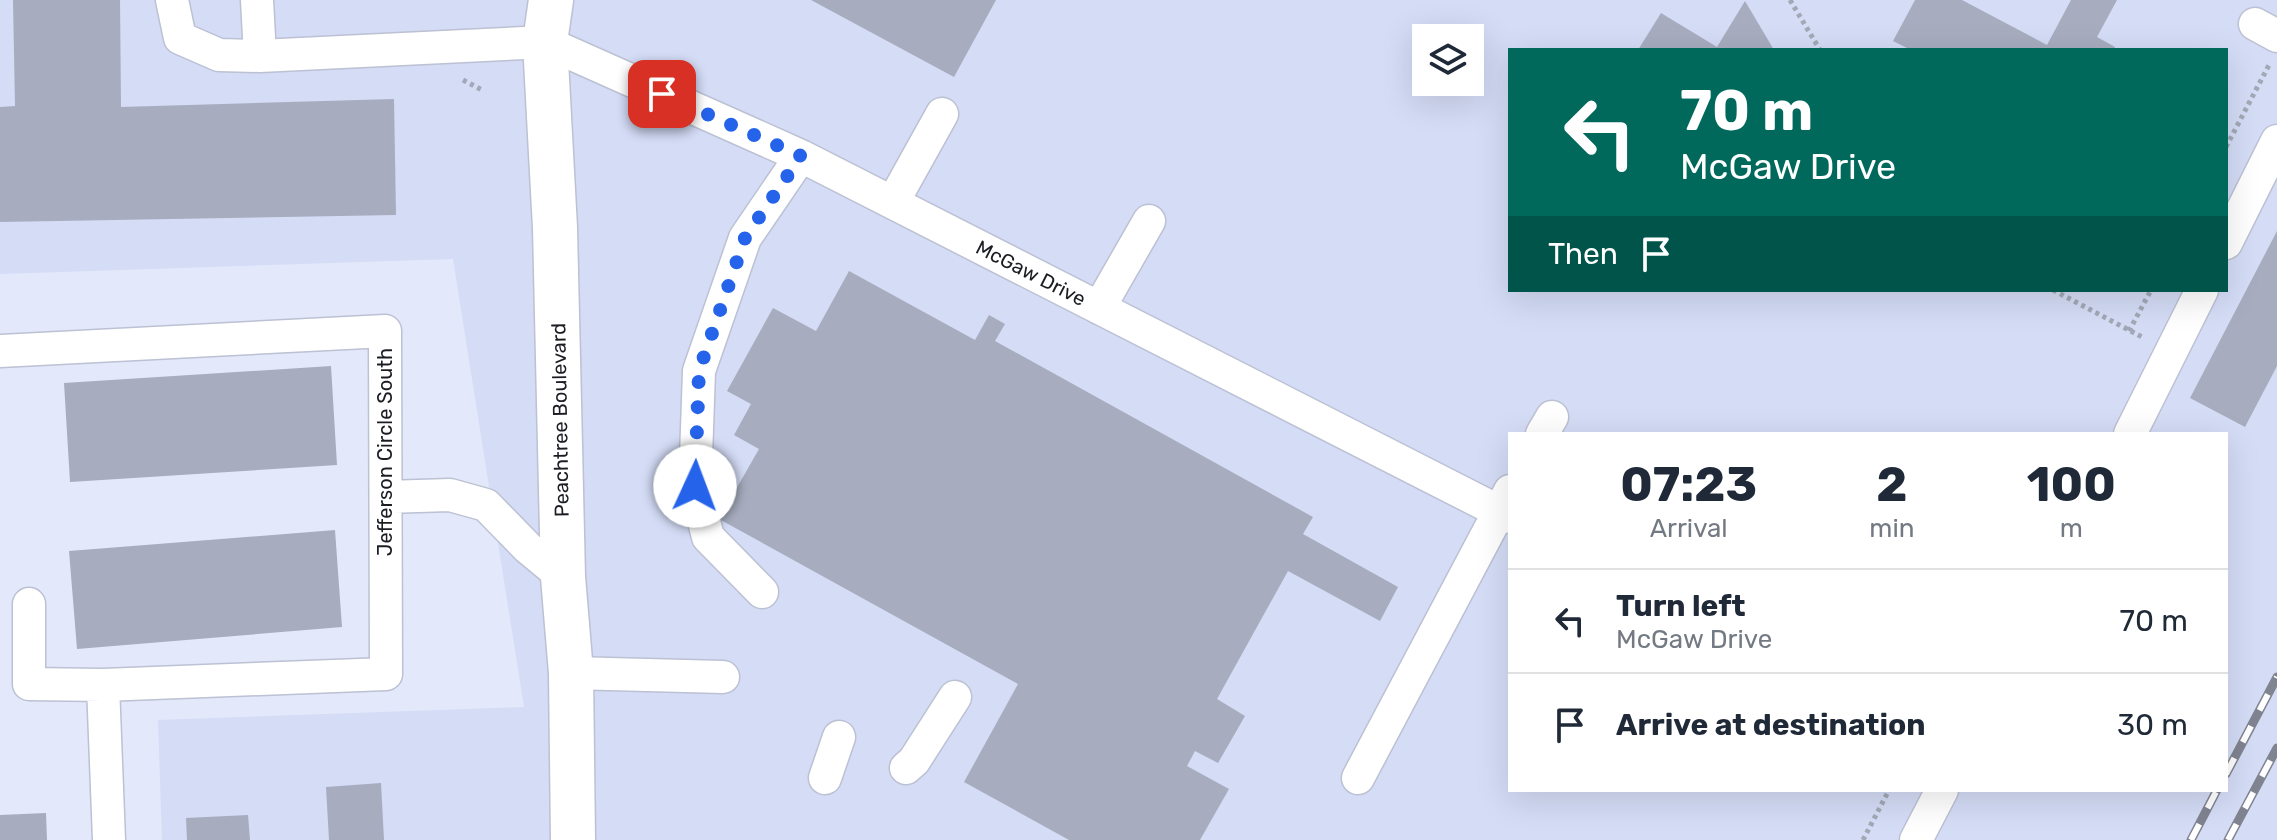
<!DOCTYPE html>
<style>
body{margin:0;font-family:Rubik,sans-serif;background:#f6f6f7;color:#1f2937;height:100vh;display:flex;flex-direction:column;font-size:30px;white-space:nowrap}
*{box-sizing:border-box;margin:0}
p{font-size:26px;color:#747a83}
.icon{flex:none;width:44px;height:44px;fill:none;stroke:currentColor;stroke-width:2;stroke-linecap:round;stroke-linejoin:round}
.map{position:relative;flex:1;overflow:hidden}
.sheet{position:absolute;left:1508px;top:432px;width:720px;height:360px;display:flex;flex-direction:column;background:#fff;border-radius:0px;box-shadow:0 8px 32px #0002}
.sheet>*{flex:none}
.top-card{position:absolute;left:1508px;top:48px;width:720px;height:244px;border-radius:0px;box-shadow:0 8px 32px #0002;background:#00695c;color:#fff;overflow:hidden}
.fabs{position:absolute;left:1412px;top:24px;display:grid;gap:16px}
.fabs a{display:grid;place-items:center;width:72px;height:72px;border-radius:0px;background:#fff;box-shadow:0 8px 32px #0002;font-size:40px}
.pin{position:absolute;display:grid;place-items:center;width:68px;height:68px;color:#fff;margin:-34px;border-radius:16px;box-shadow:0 4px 12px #0006}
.me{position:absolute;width:88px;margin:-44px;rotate:2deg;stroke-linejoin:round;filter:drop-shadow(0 0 6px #0008)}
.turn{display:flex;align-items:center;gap:28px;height:168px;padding:0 40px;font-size:36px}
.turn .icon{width:104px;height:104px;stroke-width:2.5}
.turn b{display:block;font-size:56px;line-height:68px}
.then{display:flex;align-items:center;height:76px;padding:0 40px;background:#0003;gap:16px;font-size:30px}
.eta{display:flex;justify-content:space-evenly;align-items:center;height:136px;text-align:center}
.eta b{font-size:48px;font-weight:700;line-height:56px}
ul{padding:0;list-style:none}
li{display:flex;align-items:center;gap:24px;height:104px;padding:0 40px;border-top:2px solid #e0e1e3}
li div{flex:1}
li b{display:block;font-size:30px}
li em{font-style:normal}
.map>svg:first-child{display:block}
.built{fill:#d4dcf6;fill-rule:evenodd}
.building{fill:#a7adbf}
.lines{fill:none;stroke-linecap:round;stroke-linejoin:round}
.minor-casing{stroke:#bcc1d3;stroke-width:35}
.highway-casing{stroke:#bcc1d3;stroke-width:47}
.path{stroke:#a3a8b6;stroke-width:5;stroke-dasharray:4 4;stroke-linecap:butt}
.minor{stroke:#fff;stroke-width:32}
.highway{stroke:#fff;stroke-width:44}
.rail-casing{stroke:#808490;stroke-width:9}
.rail{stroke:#fff;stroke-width:6;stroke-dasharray:18;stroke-linecap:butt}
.route{stroke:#2563eb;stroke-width:14;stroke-dasharray:0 25.2}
.labels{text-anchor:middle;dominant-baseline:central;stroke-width:8;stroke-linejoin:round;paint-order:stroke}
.street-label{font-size:20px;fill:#1b1d23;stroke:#fff}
</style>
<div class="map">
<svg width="2277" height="840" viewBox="0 0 2277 840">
<rect width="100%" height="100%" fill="#e3e9fb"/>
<path class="built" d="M0 0H2277V840H162L158 720 524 707 453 259 0 274ZM1426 38H1470V82H1426ZM1510 50H2226V290H1510ZM1510 434H2226V790H1510Z"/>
<path class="building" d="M13 0H120L121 107 394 99 396 215 0 222V107L15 106Z
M811 0H996L954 77Z
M1915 0H1962L2047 45 2071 0H2117L2097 37 2115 47 2114 50H1911L1893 41Z
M1745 1 1774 50H1638L1661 13 1717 47Z
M2277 231V366L2245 427 2190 398Z
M849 271 975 340 989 315 1005 324 995 341 1313 517 1303 534 1398 587 1380 621 1288 571 1217 699 1245 716 1218 763 1195 751 1187 766 1229 789 1200 840H1069L964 782 1018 684 719 519 759 449 734 435 751 404 727 391 773 308 816 331Z
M331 366 337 465 70 482 64 383Z
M335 530 342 627 77 649 69 551Z
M381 783 384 840H329L326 787Z
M46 813 47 840H0V815Z
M248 815 250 840H187L186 818Z"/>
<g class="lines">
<g class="minor-casing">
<path id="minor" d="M172 0 180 38 219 55 260 56 545 42 801 156 1510 517
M257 0 260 56
M2255 24 2277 36
M893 202 942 114
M2226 243 2277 141
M1099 308 1149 221
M0 351 385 331 386 674 103 685 29 684V604
M1542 434 1552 417
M2130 434 2202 290
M386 497 450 495 486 505 528 548 563 577
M762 592 708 537 695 486 699 371 745 238 801 156
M571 673 723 677
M103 685 109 840
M906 768 914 761 955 697
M825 778 839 737
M1358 778 1510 491
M1916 840 1942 790"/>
</g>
<g class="highway-casing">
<path id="highway" d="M551 0 545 42 555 228 563 577 571 673 573 840"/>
</g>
<path class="path" d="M1790 0 1820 50
M463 80 484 91
M2226 147 2269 65
M2053 290 2144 338
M2129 331 2151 290
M1863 840 1889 790"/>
<use href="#minor" class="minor"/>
<use href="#highway" class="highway"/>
<g class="rail-casing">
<path id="rail" d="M2226 774 2277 677
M2191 840 2217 790
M2228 840 2277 748"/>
</g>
<use href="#rail" class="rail"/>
</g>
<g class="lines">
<path class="route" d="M662 94 801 156 745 238 699 371 695 486"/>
</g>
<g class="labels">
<g class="street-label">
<text transform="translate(1031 273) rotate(27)">McGaw Drive</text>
<text transform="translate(560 420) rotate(-91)">Peachtree Boulevard</text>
<text transform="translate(385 452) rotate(-90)">Jefferson Circle South</text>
</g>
</g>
</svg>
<div class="fabs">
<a><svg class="icon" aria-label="layers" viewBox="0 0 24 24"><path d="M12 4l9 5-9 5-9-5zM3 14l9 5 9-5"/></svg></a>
</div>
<div class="pin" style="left:662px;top:94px;background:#d93025"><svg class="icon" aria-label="arrive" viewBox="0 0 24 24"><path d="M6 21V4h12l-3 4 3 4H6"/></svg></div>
<svg class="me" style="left:695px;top:486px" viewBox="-20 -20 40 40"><circle r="19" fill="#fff"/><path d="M0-13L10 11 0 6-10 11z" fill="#2563eb"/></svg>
<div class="top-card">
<div class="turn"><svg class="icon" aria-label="left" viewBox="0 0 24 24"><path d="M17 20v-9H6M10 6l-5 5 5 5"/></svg><div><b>70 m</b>McGaw Drive</div></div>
<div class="then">Then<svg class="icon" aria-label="arrive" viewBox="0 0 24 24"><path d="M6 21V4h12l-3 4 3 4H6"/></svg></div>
</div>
<section class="sheet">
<div class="eta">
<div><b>07:23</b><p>Arrival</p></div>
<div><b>2</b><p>min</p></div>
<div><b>100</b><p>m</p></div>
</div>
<ul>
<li><svg class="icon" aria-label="left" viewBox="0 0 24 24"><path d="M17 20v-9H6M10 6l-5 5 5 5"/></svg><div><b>Turn left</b><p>McGaw Drive</p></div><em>70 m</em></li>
<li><svg class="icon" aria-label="arrive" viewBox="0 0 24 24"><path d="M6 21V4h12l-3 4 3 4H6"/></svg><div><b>Arrive at destination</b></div><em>30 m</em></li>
</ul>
</section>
</div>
